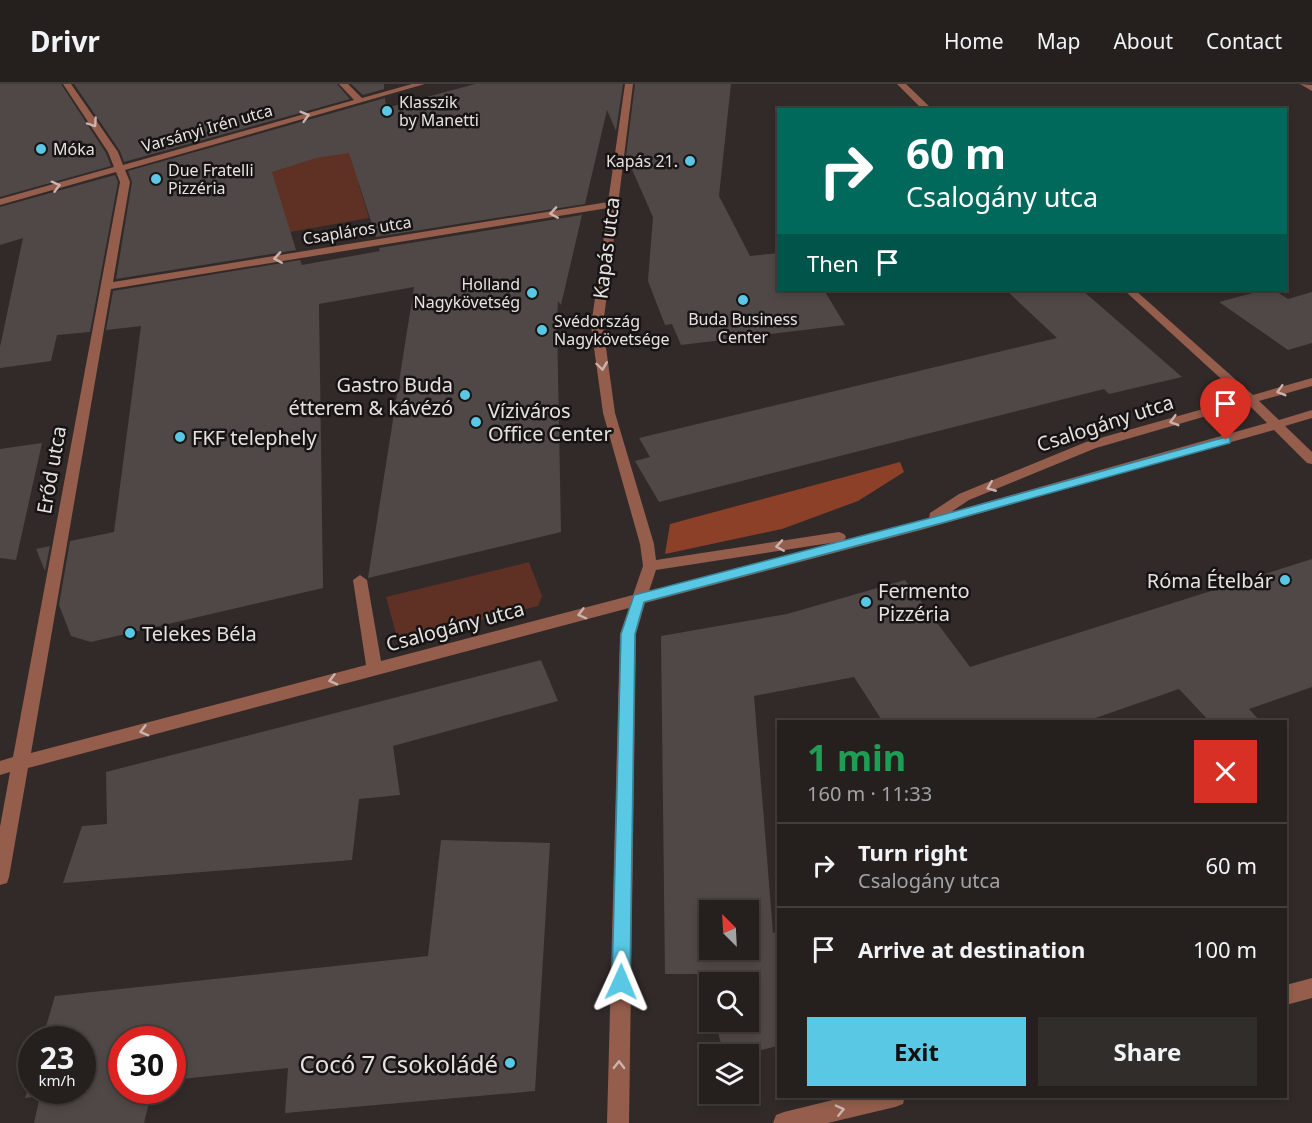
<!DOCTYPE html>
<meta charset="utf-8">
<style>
body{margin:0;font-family:"Noto Sans",sans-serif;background:#312d2b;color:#f1f3f6;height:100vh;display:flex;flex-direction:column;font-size:22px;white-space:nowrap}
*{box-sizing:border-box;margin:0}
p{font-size:20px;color:#a3a3a4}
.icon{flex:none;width:33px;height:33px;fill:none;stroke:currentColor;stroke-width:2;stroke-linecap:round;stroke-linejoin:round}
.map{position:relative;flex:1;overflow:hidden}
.side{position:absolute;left:777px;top:636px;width:510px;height:378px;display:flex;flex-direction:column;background:#25201e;border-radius:0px;box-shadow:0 3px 9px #0003,0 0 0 2px #423e3c}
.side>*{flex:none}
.guide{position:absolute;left:777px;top:24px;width:510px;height:183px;border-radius:0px;box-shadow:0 3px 9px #0003,0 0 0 2px #423e3c;background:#00695c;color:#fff;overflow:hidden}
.needle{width:39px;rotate:336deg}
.buttons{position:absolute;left:699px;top:816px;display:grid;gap:12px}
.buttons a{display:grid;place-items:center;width:60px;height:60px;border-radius:0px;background:#25201e;box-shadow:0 3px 9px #0003,0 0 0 2px #423e3c;font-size:30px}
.speed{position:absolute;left:18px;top:942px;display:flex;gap:12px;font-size:30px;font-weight:700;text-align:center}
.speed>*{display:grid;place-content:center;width:78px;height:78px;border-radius:50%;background:#25201e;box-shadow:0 3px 9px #0003,0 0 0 2px #423e3c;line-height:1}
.speed small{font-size:15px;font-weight:400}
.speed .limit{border:9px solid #d22;background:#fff;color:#111}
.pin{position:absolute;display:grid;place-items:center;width:51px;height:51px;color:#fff;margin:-62px -26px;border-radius:50% 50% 50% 0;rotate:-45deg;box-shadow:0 0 6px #0007}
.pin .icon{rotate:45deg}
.me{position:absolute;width:66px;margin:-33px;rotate:1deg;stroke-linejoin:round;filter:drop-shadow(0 0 4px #0008)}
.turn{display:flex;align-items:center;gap:21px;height:126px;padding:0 30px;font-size:27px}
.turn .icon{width:78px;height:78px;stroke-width:2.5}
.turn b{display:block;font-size:42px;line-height:51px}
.then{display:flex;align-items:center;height:57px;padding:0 30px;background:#0003;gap:12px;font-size:22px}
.round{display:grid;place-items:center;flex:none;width:63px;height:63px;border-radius:0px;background:#312d2b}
.summary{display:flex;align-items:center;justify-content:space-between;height:102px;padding:0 30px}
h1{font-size:36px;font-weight:700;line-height:45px;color:#1e9e55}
.action{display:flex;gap:12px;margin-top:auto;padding:12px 30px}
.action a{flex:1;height:69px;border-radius:0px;background:#59c8e5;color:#111;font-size:24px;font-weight:700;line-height:69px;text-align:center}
.action a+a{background:#312d2b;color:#f1f3f6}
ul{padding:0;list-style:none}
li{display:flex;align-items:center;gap:18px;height:84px;padding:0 30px;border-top:2px solid #423e3c}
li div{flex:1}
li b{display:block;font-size:22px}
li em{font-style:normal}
header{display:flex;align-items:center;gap:36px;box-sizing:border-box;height:84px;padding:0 30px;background:#25201e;border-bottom:2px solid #423e3c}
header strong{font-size:28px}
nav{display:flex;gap:33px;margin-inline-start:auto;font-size:21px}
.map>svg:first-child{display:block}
.green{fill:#5e3124}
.forest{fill:#8d4028}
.building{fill:#504846;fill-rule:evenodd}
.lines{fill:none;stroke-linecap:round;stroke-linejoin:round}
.minor{fill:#945d4c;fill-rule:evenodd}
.oneway{stroke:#cab3ad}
.route{fill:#59c8e5;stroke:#3a8295;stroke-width:1.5}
.poi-dot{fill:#59c8e5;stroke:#171413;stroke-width:2}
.labels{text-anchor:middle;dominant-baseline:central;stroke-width:5;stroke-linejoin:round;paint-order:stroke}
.far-poi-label{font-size:16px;fill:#e7e2e1;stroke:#171413;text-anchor:start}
.far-street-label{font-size:16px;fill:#e7e2e1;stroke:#171413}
.street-label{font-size:20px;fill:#e7e2e1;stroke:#171413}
.poi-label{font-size:20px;fill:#e7e2e1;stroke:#171413;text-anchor:start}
.near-poi-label{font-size:24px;fill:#e7e2e1;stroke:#171413;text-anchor:end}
</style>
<header>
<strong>Drivr</strong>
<nav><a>Home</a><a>Map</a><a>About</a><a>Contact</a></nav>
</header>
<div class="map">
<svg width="1312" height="1039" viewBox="0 0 1312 1039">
<rect width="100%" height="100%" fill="#312a28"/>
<path class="green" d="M397 61 406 91 358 98 369 134 290 148 181 116 328 68Z
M529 478 542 512 538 522 398 557 386 513Z"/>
<path class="forest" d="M900 378 904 388 858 417 782 445 665 470 670 440Z"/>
<path class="building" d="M0 0H61L106 69 111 82 0 113Z
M74 0H337L350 15 124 78 120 67Z
M351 0H384V5L363 11Z
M475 0H623L616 47 607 26 585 120 376 153 349 69 316 74 272 88 296 166 116 195 132 98 128 87 385 14 386 24Z
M635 0H731L719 112 750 172 778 169V206H824L845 241 681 261 672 240 665 241 648 197 653 133 626 72Z
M115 91 118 98 90 248 57 251 51 277 0 284V263L23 154 0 161V123Z
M582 131 561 221 558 217 557 238 561 448 368 494 414 203 319 220 323 504 91 558 71 552 59 521 70 457 114 448 141 242 106 246 113 207 300 176 302 181 380 167 379 164Z
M1006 206H1082L1182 293 1109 310 1104 305 1084 310 659 418 635 377 650 373 639 354 1057 254Z
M1264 206H1274L1288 215 1312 208V259L1288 266 1219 218Z
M42 359 16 476 0 474V365Z
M50 462 45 487 36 465Z
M1312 475V603L1249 625 1261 638H1210L1179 605 1084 638H883L854 593 754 612 773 849 778 847V962L744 970H724L715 938H748V898H710V918L702 890H665L661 552 787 530 905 496 970 583ZM710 826H748V866H710Z
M541 576 558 617 393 662 400 711 359 715 352 776 63 799 82 742 107 740 106 688Z
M441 756 550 759 535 1007 285 1029 288 984 172 996V956H122V1006H152L144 1039H34L40 1012 25 1014 32 992V1006H82V956H42L55 912 428 872Z"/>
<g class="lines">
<path class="minor" d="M63 0H71L118 68 123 81 354 16 339 0H348L362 14 412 0H425L125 86 130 98 113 198 608 118 625 0H633L603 242 615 329 654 460 656 476 839 448 844 450 846 453 844 456 921 436 929 434 930 429 959 410 1086 358 1242 314 1124 206H1135L1253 311 1312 294V302L1259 317 1279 336 1312 326V334L1285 342 1312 368V380L1307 379 1274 346 921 446 645 519 636 550 629 1039H607L620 550 629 524 28 684 9 793 7 799 0 801V743L10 688 0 691V677L13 673 120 98 116 88 0 121V115L114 83 108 68ZM608 124 591 242 603 329 640 460 643 482 633 511 381 577 367 496 360 491 353 496 366 581 31 669 111 205ZM1248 320 1267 339 951 428 969 416 1096 364ZM837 458 649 507 656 486Z
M897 0H906L933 26H923Z
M1300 0 1312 1V7Z
M1312 894V914L1286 921V901Z
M849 1012H905L903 1020 895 1023 828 1039H773L776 1031 784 1028Z"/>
</g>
<defs><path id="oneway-chevron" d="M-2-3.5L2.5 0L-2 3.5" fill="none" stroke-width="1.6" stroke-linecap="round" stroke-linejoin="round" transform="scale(1.5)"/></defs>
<g class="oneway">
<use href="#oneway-chevron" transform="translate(305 32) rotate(-16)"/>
<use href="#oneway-chevron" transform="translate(93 39) rotate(56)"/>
<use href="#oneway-chevron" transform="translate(56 102) rotate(-15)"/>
<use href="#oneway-chevron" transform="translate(554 129) rotate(171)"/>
<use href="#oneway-chevron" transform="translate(278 174) rotate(171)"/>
<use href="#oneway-chevron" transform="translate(602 282) rotate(82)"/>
<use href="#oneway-chevron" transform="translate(1281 307) rotate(164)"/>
<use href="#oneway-chevron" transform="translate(1174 337) rotate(164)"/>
<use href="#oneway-chevron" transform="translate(991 403) rotate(158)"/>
<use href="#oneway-chevron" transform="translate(780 462) rotate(171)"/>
<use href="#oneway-chevron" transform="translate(582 530) rotate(165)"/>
<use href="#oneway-chevron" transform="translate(333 596) rotate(165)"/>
<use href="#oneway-chevron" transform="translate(144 647) rotate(165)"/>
<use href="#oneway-chevron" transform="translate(619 981) rotate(-89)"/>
<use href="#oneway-chevron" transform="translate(840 1026) rotate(-13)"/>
</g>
<path class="route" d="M1226 353 1230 354V359L942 439 644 518 635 550 630 898 627 904 621 907 614 904 612 898 621 550 634 511 942 431Z"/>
<g class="poi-dot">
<circle cx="387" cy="27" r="6"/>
<circle cx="41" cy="65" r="6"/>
<circle cx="690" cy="77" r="6"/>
<circle cx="156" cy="95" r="6"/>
<circle cx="532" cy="209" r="6"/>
<circle cx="743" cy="216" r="6"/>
<circle cx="542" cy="246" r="6"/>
<circle cx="465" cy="311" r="6"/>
<circle cx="476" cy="338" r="6"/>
<circle cx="180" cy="353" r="6"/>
<circle cx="1285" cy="496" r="6"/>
<circle cx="866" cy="518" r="6"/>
<circle cx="130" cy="549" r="6"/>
<circle cx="510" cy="979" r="6"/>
</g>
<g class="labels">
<g class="far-poi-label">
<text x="399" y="18">Klasszik<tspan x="399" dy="18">by Manetti</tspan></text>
<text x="53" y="65">Móka</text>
<text x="678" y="77" text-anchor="end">Kapás 21.</text>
<text x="168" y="86">Due Fratelli<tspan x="168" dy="18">Pizzéria</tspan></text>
<text x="520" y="200" text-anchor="end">Holland<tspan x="520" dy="18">Nagykövetség</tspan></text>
<text x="743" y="235" text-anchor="middle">Buda Business<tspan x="743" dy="18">Center</tspan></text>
<text x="554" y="237">Svédország<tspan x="554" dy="18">Nagykövetsége</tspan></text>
</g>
<g class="far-street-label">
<text transform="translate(207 44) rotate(-16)">Varsányi Irén utca</text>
<text transform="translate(357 146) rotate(-9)">Csapláros utca</text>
</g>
<g class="street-label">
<text transform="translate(606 164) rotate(-83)">Kapás utca</text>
<text transform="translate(1105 339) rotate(-18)">Csalogány utca</text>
<text transform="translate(51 386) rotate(-80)">Erőd utca</text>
<text transform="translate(455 542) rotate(-15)">Csalogány utca</text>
</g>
<g class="poi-label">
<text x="453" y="300" text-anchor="end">Gastro Buda<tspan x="453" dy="23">étterem &amp; kávézó</tspan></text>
<text x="488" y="326">Víziváros<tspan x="488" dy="23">Office Center</tspan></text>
<text x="192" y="353">FKF telephely</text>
<text x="1273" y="496" text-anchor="end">Róma Ételbár</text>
<text x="878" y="506">Fermento<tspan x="878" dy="23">Pizzéria</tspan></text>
<text x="142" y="549">Telekes Béla</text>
</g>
<g class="near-poi-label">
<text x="498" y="979">Cocó 7 Csokoládé</text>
</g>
</g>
</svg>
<div class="buttons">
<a><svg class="needle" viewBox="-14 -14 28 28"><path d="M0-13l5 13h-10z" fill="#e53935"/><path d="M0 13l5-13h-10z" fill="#a3a3a4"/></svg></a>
<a><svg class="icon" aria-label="search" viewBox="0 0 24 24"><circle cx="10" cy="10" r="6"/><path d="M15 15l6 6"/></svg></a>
<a><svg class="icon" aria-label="layers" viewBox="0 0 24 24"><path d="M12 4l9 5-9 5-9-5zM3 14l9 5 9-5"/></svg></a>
</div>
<div class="speed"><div>23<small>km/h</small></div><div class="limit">30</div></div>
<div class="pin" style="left:1226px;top:356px;background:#d93025"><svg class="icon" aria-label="arrive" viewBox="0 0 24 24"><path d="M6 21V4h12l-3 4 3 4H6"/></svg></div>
<svg class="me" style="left:621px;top:898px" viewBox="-20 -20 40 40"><path d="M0-17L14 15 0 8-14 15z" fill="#59c8e5" stroke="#fff" stroke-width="4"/></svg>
<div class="guide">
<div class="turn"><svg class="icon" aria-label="right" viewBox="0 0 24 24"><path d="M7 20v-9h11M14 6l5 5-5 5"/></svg><div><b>60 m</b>Csalogány utca</div></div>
<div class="then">Then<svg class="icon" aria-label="arrive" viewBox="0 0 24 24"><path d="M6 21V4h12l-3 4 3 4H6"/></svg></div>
</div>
<section class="side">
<div class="summary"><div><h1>1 min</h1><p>160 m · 11:33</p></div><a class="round" style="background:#d93025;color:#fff"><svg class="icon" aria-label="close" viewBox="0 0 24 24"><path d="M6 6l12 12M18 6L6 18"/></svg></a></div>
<ul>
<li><svg class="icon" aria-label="right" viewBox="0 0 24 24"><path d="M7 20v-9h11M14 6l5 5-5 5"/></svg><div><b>Turn right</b><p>Csalogány utca</p></div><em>60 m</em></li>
<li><svg class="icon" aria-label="arrive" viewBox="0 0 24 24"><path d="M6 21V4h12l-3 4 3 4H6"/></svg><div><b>Arrive at destination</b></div><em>100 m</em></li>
</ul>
<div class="action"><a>Exit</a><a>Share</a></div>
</section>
</div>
